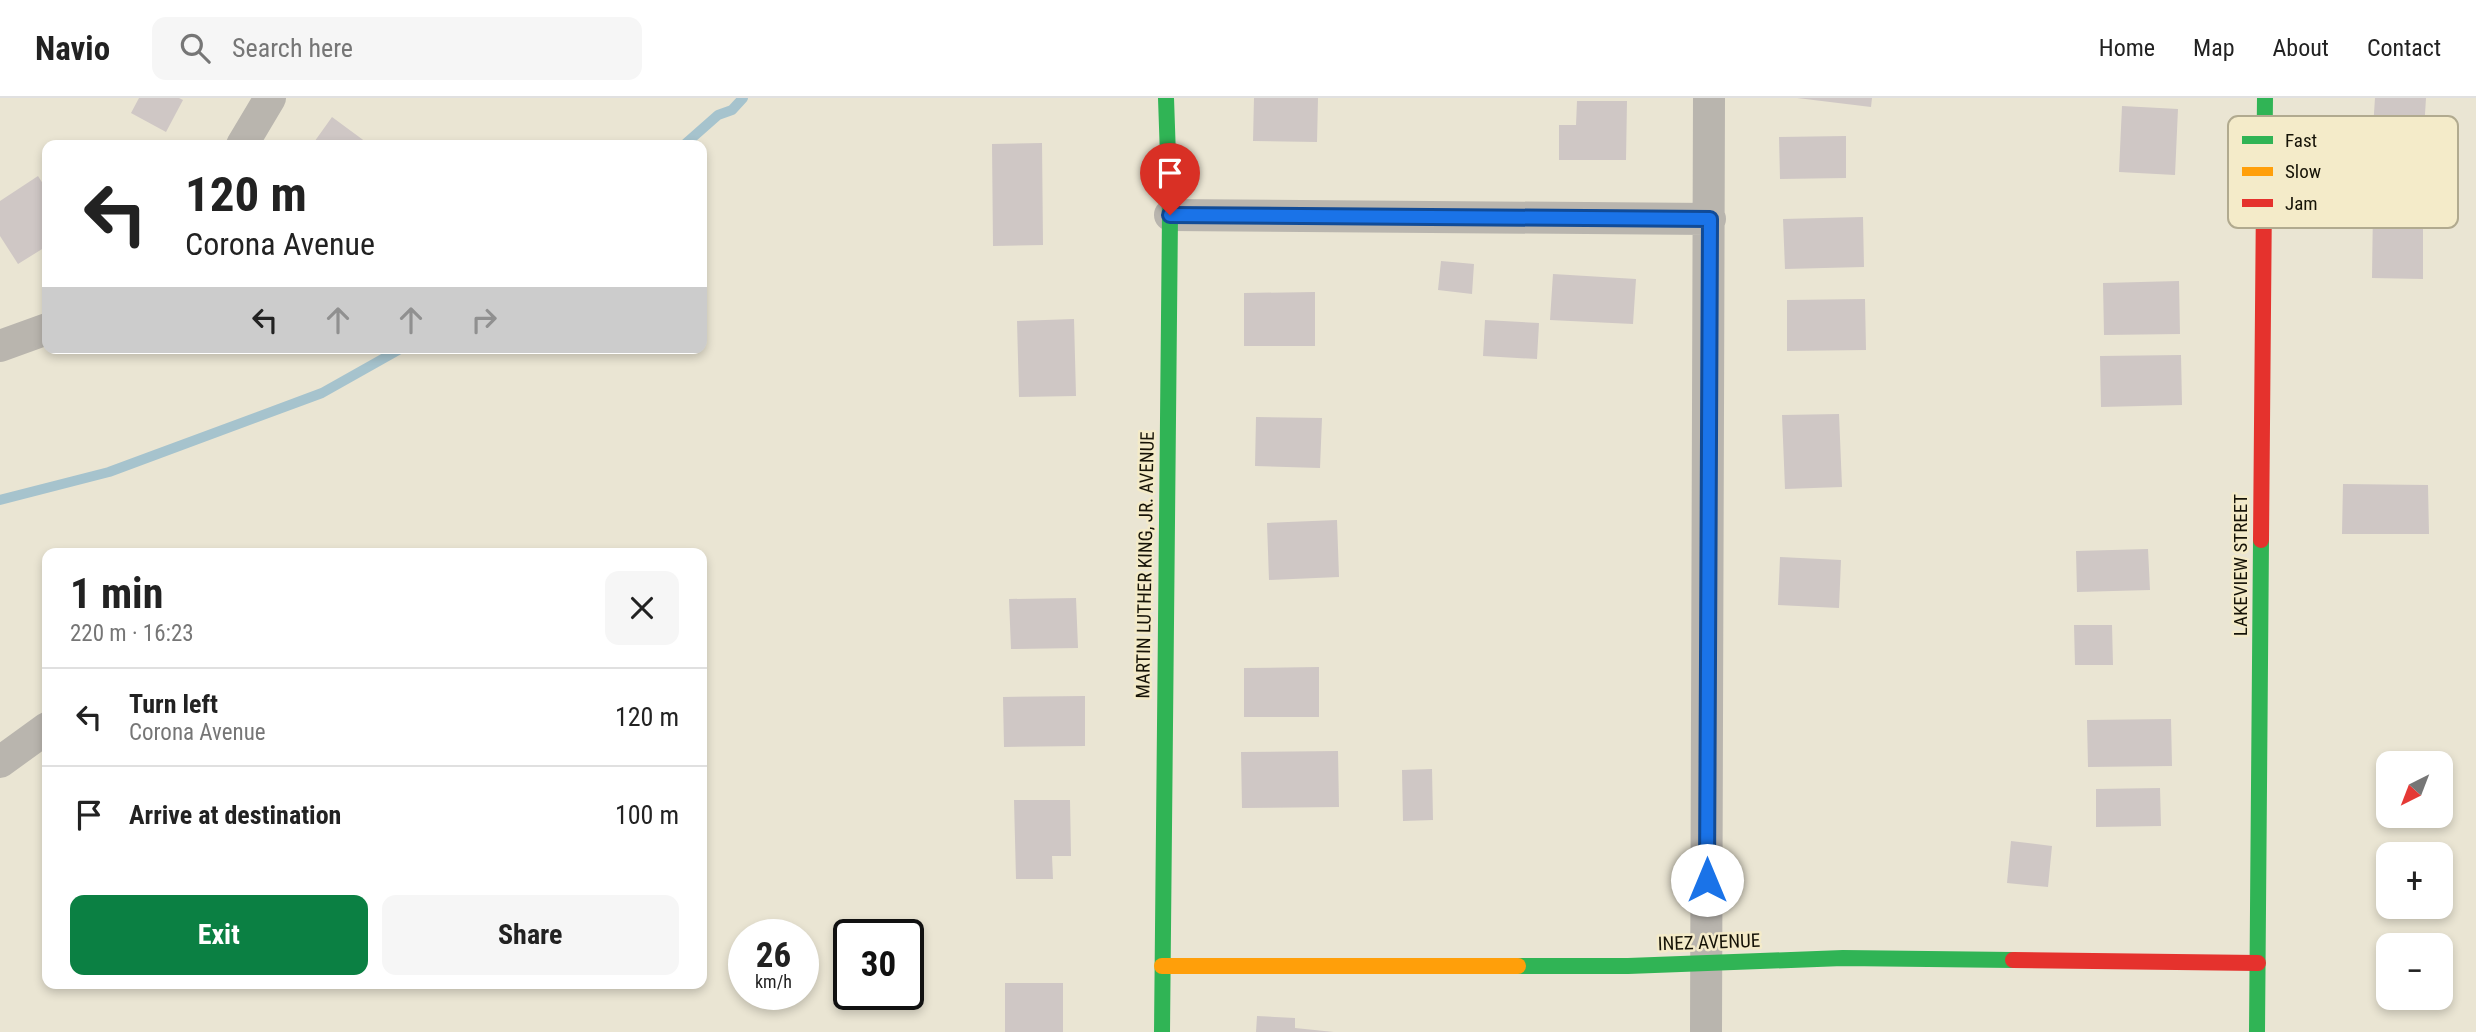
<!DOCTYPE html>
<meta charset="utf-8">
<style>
body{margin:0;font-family:"Roboto Condensed",sans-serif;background:#f6f6f6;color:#222;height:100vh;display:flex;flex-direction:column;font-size:26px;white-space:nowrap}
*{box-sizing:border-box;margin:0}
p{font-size:23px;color:#767676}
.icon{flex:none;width:38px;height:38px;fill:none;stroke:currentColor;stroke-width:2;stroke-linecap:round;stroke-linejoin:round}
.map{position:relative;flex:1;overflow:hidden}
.sheet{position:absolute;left:42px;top:450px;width:665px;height:441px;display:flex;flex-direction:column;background:#fff;border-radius:14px;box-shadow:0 4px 10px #0003}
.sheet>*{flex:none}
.guide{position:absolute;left:42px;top:42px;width:665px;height:214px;border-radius:14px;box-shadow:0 4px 10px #0003;background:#fff;color:#222;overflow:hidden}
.needle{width:46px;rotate:222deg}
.controls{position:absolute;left:2376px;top:653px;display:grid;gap:14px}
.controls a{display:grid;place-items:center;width:77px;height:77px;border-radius:14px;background:#fff;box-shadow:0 4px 10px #0003;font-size:35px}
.speed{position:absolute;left:728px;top:821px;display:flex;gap:14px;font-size:35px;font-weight:700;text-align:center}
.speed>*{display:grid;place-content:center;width:91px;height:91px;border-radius:50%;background:#fff;box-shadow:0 4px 10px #0003;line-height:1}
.speed small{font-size:18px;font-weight:400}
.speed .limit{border:4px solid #111;border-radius:10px;background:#fff;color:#111}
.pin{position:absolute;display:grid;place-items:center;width:60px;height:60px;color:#fff;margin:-72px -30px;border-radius:50% 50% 50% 0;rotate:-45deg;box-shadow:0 0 7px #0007}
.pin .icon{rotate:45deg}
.me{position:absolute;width:77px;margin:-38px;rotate:0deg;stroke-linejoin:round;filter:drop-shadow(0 0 5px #0008)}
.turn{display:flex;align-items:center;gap:24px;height:147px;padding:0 28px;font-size:32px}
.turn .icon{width:91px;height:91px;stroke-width:2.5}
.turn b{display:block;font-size:49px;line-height:60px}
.lanes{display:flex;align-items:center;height:66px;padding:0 28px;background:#0003;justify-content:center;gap:35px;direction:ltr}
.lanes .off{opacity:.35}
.round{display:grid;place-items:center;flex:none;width:74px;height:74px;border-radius:14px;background:#f6f6f6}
.headline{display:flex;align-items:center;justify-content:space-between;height:119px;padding:0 28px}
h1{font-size:42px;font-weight:700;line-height:52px}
.action{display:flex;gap:14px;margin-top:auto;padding:14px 28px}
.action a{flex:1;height:80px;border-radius:14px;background:#0b8043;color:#fff;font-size:28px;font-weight:700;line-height:80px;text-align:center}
.action a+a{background:#f6f6f6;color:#222}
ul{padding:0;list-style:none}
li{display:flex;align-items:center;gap:21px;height:98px;padding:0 28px;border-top:2px solid #e0e0e0}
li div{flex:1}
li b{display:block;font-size:26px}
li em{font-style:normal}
header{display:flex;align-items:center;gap:42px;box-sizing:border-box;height:98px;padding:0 35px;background:#fff;border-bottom:2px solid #e0e0e0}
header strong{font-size:33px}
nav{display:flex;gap:38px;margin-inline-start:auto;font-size:24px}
.search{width:490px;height:63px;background:#f6f6f6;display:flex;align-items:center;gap:18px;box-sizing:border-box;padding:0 24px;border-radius:14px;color:#767676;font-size:26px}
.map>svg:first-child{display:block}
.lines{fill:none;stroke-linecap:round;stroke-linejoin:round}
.stream{stroke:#a6c3cd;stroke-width:10}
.building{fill:#cfc7c5}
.street{stroke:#b9b5ae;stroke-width:32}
.fast{stroke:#30b455;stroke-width:16}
.slow{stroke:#ff9f0a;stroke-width:16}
.jam{stroke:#e5322d;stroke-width:16}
.route-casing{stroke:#114b97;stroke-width:18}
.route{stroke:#1a73e8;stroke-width:12}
.labels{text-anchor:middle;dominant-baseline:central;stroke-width:5;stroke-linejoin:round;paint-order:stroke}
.street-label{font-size:19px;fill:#161307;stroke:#f4ebc9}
.key{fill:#f4ebc9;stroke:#b1aa8f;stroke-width:2}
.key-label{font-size:19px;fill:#161307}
</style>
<header>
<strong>Navio</strong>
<div class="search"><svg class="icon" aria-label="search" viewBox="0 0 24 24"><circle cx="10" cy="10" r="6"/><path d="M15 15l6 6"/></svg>Search here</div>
<nav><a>Home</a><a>Map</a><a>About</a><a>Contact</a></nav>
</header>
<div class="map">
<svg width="2476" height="934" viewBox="0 0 2476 934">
<rect width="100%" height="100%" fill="#eae5d3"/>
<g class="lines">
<path class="stream" d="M684 47 718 17 732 12 743 0
M0 402 109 374 322 295 402 250"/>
</g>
<path class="building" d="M139 0H179L183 2 166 34 131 15Z
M1254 0H1318L1317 44 1253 43Z
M1797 0H1872L1871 9Z
M2375 0H2426L2423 48 2372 46Z
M1577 3H1627L1626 62H1559V27H1576Z
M2122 8 2178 11 2175 77 2119 74Z
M332 19 370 47H312Z
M1846 38V80L1780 81 1779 39Z
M1042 45 1043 147 993 148 992 46Z
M38 78 47 92V148L18 166 0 138V103Z
M2373 109H2423V181L2372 180Z
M1863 119 1864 169 1785 171 1783 121Z
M1441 163 1474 166 1472 196 1438 192Z
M1553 176 1636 181 1633 226 1550 222Z
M2179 183 2180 236 2104 237 2103 185Z
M1315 194V248H1244V195Z
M1865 201 1866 252 1787 253V202Z
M1074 221 1076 298 1019 299 1017 223Z
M1485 222 1539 225 1537 261 1483 258Z
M2181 257 2182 307 2101 309 2100 258Z
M1839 316 1842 389 1785 391 1782 317Z
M1256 319 1322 320 1320 370 1255 368Z
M2343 386 2428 387 2429 436H2342Z
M1337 422 1339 479 1269 482 1267 425Z
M2148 451 2150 492 2077 494 2076 453Z
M1780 459 1841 462 1839 510 1778 507Z
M1076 500 1078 550 1011 551 1009 501Z
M2074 527H2112L2113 567H2075Z
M1319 569V619H1244V570Z
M1085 598V648L1004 649 1003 599Z
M2171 621 2172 668 2088 669 2087 622Z
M1338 653 1339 709 1242 710 1241 654Z
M1432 671 1433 722 1403 723 1402 672Z
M2160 690 2161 728 2096 729V691Z
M1014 702H1070L1071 758H1052L1053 781H1016Z
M2011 743 2052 748 2048 789 2007 785Z
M1005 885H1063V934H1005Z
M1257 918 1295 920V930L1334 934H1256Z"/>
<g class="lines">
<path class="street" d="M242 47 270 0
M1170 117 1710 121
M0 248 47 231
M0 664 47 630
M1706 934 1709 0"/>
<path class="fast" d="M2264 97 2265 0
M1518 868H1628L1843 860 2013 862
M1162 934 1170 117 1166 0
M2257 934 2261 442"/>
<path class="slow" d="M1162 868H1518"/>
<path class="jam" d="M2261 442 2264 97
M2013 862 2258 865"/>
</g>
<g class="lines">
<g class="route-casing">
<path id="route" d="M1170 117 1710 121 1707 782"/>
</g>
<use href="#route" class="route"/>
</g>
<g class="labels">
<g class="street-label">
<text transform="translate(1145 467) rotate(-89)">MARTIN LUTHER KING, JR. AVENUE</text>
<text transform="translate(2240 467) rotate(-90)">LAKEVIEW STREET</text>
<text transform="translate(1709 844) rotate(-2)">INEZ AVENUE</text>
</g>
</g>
<rect x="2228" y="18" width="230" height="112" rx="10" class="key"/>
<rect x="2242" y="38" width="31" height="8" fill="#30b455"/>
<rect x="2242" y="69" width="31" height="9" fill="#ff9f0a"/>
<rect x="2242" y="101" width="31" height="8" fill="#e5322d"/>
<g class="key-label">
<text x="2285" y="49">Fast</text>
<text x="2285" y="80">Slow</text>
<text x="2285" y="112">Jam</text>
</g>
</svg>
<div class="controls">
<a><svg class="needle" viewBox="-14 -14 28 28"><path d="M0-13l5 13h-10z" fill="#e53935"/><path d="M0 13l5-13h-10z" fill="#767676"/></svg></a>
<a>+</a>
<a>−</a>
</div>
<div class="speed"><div>26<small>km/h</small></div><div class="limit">30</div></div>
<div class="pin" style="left:1170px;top:117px;background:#d93025"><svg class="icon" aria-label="arrive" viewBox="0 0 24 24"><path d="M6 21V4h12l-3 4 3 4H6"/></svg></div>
<svg class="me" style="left:1707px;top:782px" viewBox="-20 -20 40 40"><circle r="19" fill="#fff"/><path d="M0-13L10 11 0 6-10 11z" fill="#1a73e8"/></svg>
<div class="guide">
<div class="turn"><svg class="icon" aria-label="left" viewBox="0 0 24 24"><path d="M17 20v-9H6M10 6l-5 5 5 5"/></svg><div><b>120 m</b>Corona Avenue</div></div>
<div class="lanes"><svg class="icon" aria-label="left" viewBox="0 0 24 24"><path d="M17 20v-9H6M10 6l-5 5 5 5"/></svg><svg class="icon off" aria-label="ahead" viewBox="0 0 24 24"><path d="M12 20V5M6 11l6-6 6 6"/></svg><svg class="icon off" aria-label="ahead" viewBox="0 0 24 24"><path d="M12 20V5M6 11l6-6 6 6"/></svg><svg class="icon off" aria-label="right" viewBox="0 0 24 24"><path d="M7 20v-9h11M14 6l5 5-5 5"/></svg></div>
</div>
<section class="sheet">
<div class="headline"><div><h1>1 min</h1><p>220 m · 16:23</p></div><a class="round"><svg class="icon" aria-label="close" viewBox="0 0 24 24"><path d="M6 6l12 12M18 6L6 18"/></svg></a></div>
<ul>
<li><svg class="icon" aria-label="left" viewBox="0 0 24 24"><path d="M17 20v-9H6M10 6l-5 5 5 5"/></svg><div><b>Turn left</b><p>Corona Avenue</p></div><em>120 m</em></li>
<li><svg class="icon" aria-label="arrive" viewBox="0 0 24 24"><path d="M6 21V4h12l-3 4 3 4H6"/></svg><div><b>Arrive at destination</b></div><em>100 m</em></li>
</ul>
<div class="action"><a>Exit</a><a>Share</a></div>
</section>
</div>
